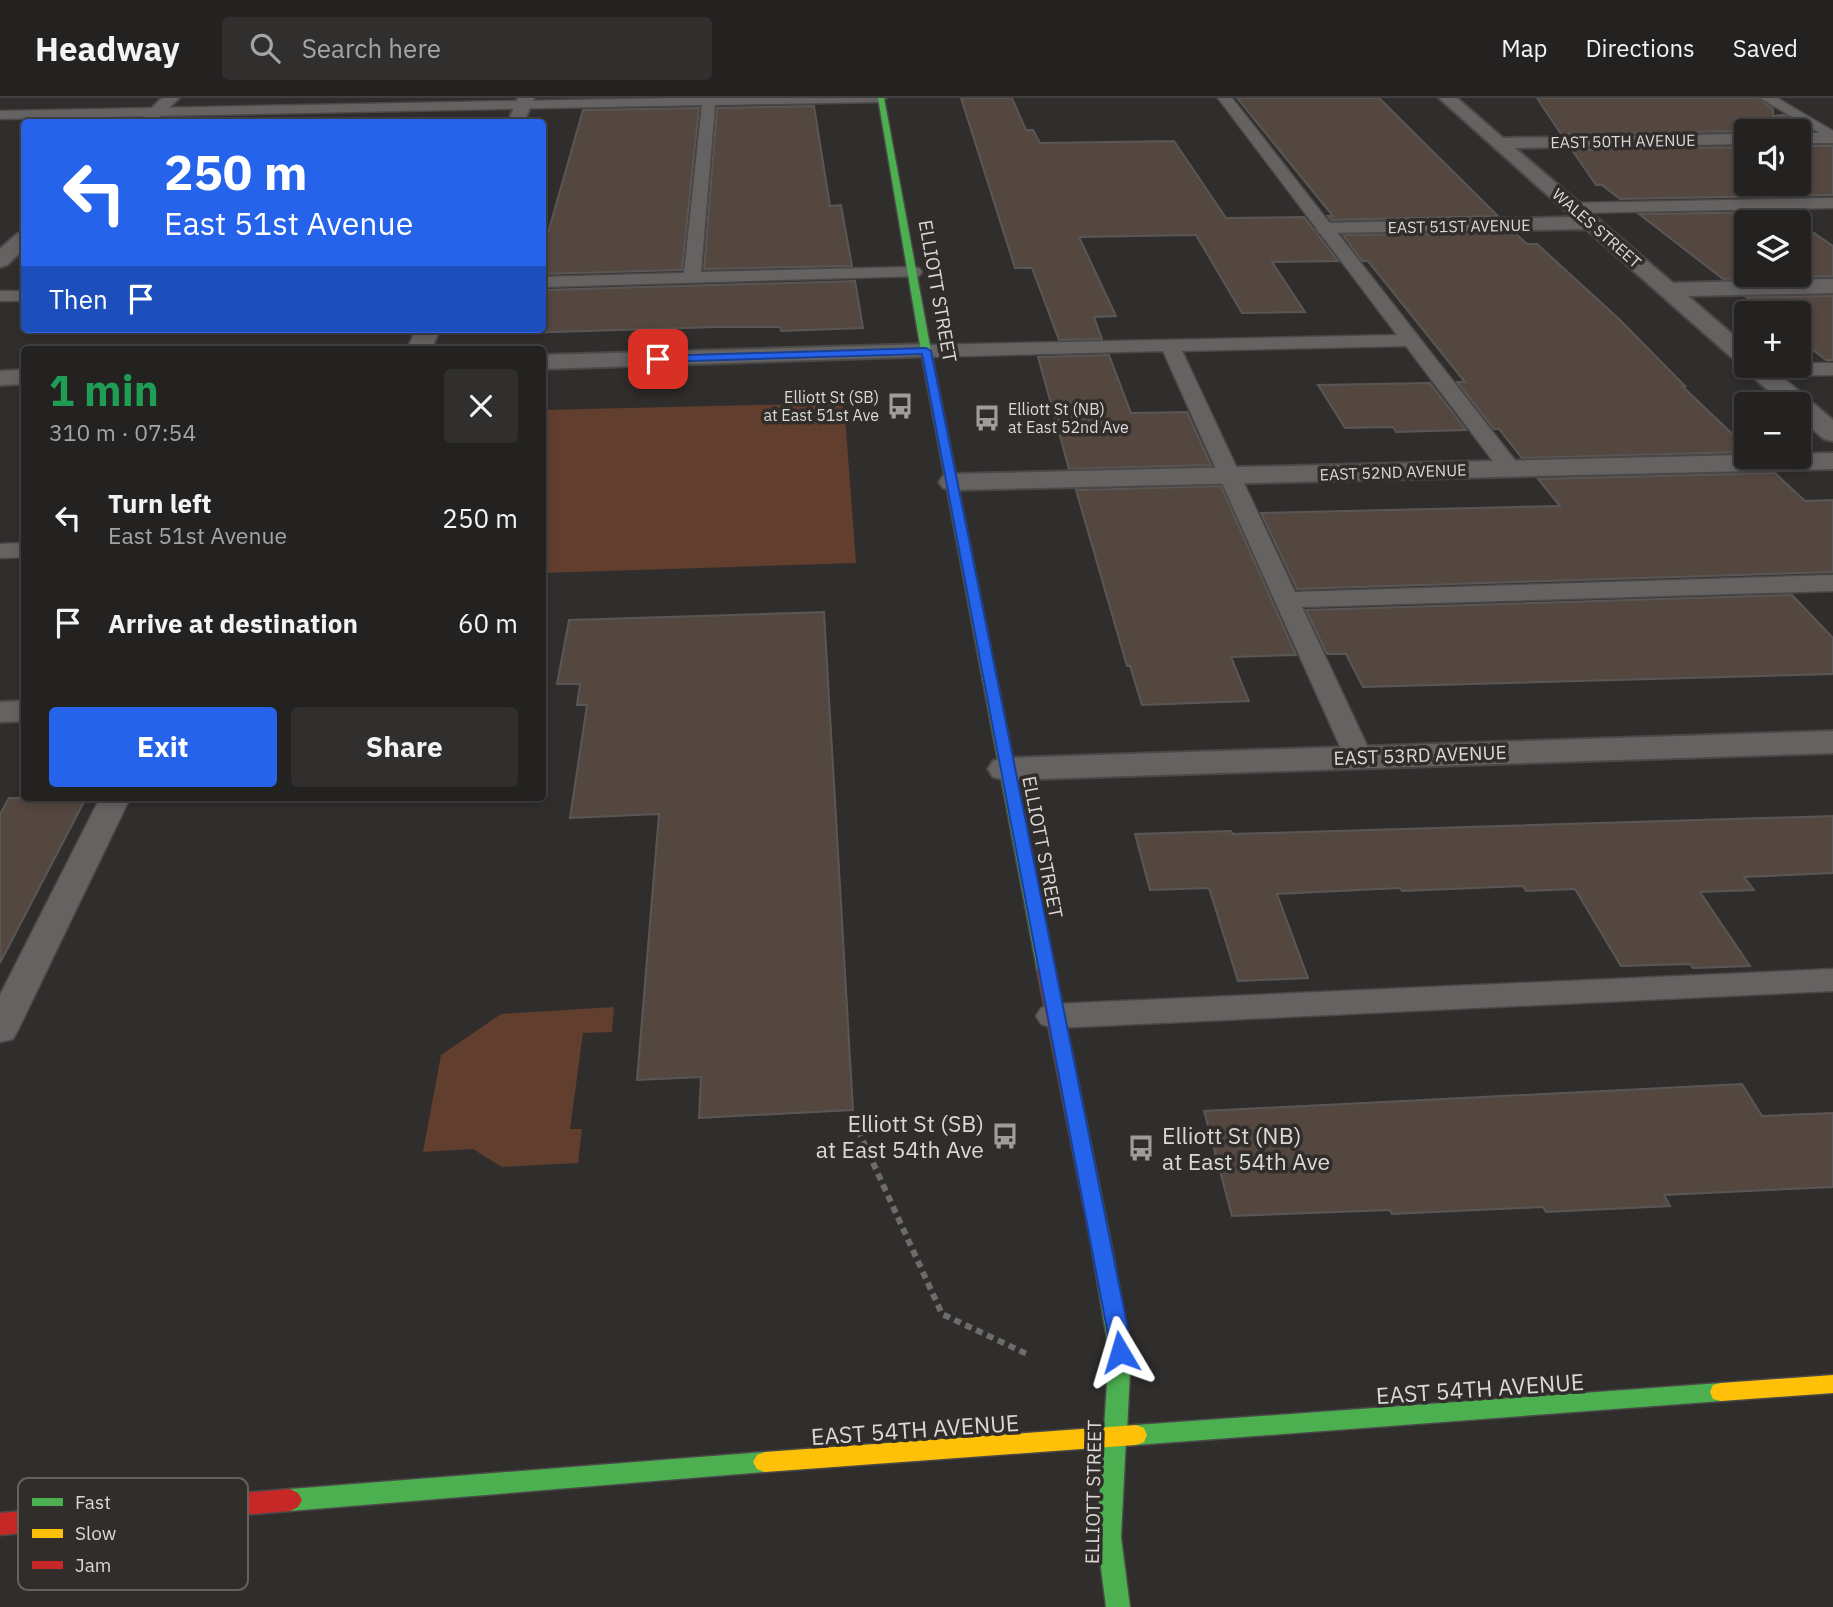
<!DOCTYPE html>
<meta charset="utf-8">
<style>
body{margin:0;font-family:"IBM Plex Sans",sans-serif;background:#302f2e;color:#f1f3f6;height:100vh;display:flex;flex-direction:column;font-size:26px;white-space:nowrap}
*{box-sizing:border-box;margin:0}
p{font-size:23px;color:#a3a4a5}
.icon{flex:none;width:38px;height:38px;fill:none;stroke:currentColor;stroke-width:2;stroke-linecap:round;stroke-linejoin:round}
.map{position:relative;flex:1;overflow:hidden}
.panel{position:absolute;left:21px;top:248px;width:525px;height:455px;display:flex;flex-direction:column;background:#242221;border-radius:7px;box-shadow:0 4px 10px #0003,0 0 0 2px #413f3f}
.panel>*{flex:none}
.top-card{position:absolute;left:21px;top:21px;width:525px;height:214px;border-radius:7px;box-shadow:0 4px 10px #0003,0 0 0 2px #413f3f;background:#2563eb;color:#fff;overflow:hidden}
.tools{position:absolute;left:1734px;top:21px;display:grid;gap:14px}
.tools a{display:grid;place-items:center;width:77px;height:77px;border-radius:7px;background:#242221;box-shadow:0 4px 10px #0003,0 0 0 2px #413f3f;font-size:35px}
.pin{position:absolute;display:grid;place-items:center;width:60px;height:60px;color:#fff;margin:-30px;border-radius:14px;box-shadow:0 4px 10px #0006}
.me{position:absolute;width:77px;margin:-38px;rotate:353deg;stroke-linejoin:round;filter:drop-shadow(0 0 5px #0008)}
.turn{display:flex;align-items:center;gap:24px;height:147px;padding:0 28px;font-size:32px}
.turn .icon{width:91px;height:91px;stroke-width:2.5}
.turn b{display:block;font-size:49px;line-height:60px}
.then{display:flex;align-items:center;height:66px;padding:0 28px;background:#0003;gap:14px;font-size:26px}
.round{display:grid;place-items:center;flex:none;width:74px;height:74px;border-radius:7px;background:#302f2e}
.headline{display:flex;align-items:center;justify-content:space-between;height:119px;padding:0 28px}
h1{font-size:42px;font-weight:800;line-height:52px;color:#1e9e55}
.cta{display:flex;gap:14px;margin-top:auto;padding:14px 28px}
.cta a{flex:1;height:80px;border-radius:7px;background:#2563eb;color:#fff;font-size:28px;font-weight:800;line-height:80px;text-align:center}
.cta a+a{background:#302f2e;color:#f1f3f6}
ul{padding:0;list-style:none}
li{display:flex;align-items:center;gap:21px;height:105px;padding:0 28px}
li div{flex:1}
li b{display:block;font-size:26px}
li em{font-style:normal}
header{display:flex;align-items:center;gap:42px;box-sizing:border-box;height:98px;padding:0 35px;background:#242221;border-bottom:2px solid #413f3f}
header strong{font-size:33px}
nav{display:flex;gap:38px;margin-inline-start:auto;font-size:24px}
.search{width:490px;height:63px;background:#302f2e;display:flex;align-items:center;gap:18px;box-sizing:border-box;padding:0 24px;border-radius:7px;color:#a3a4a5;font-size:26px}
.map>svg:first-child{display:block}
.green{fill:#613e2d}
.building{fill:#544740;stroke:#595756;stroke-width:2}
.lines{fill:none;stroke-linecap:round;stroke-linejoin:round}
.lane-casing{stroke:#4b4948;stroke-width:3}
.street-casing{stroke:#4b4948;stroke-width:4}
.fast-casing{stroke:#4b4948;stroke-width:3}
.slow-casing{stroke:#4b4948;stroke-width:3}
.jam-casing{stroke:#4b4948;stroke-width:3}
.path{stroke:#6d6c6b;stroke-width:6;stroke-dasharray:7 5;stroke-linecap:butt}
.lane{fill:#656362;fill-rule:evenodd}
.street{fill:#656362;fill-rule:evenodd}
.fast{fill:#4caf50;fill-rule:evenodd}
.slow{fill:#ffc107;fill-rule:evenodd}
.jam{fill:#c62828;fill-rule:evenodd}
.route{fill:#2563eb;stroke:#184099;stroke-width:2}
.labels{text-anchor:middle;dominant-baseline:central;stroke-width:7;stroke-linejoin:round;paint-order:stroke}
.far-street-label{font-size:16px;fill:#dbd9d7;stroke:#312d2b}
.far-poi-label{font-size:16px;fill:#dbd9d7;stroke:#312d2b;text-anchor:end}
.street-label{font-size:19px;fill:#dbd9d7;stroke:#312d2b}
.near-poi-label{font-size:23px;fill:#dbd9d7;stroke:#312d2b;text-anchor:end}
.near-street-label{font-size:23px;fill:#dbd9d7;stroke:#312d2b}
.key{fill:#312d2b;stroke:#64615f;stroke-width:2}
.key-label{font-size:19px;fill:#dbd9d7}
</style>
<header>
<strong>Headway</strong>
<div class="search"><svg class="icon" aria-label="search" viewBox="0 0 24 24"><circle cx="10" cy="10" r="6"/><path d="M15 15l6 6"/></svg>Search here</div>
<nav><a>Map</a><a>Directions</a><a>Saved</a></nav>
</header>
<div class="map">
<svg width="1833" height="1509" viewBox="0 0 1833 1509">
<rect width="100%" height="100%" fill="#302e2c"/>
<path class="green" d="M844 305 856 465 543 475V312Z
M614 909 612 934 583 935 570 1031H582L578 1065 502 1069 473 1051 423 1054 441 957 501 916Z"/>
<path class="building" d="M961 0H1012L1026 32H1033L1040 45 1174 43 1226 120 1304 119 1338 163 1272 164 1305 214 1242 215 1196 137 1079 139 1116 218 1094 219 1102 241 1059 242 1032 170H1015Z
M1237 0H1379L1498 118 1331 122 1328 118H1333Z
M1537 0H1758L1773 11V18L1784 17 1810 32 1561 36Z
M814 8 830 108 841 107 852 168 704 171 717 10Z
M699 10 682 172 542 176V156L583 12Z
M1746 49V86H1799V48H1833V97L1620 101 1602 87H1596L1572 52Z
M1781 114 1797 124H1746V177H1799V125L1833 148V178L1723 181 1639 116Z
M1515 135 1527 146H1537L1619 221 1685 288H1682L1746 349V354L1522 360 1499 331H1494L1457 284H1465L1368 163H1362L1343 137Z
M855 183 863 230 781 233 780 229H717L522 235 523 231H542V192Z
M1833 198V262H1826L1799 241V215H1766L1746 199Z
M1109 257 1131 315 1187 314 1211 367 1069 371 1038 259Z
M1430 285 1466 332 1396 334 1393 329 1345 330 1318 287Z
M1775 375 1805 403 1833 402V474L1297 491 1261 415 1560 408 1538 381Z
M1221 388 1296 557 1231 559 1249 603 1142 607 1130 568H1127L1076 392Z
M1792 497 1833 540V576L1363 589 1346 556H1327L1306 512Z
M824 514 853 1012 699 1020 701 979 637 982 659 716 570 720 587 607H577L580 586H557L569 522Z
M9 700H86L0 865V716Z
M1833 718V775L1744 779 1754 792 1700 794 1750 868 1693 870 1690 866 1621 868 1575 791 1526 793 1523 788 1402 793 1400 790 1277 796 1308 880 1238 883 1209 790 1150 792 1135 736 1231 733 1233 736Z
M1742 986 1762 1018 1833 1015V1089L1664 1097 1670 1108 1546 1114 1543 1109 1392 1116 1390 1112 1232 1118 1204 1013Z"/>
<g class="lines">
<g class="lane-casing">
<path id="lane" d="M670 0H887L880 4 715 7 701 174 913 169 919 170 922 174 919 178 542 189V179L684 175 702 7 0 21V13Z
M1218 0H1232L1521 370 1518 375H1502L1406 248 1182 253 1295 494 1833 477V493L1302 509 1372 658 1367 664 1357 667 1347 664 1163 253 926 259 916 253 926 247 1397 237Z
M1760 0H1777L1833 33V43Z
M1833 100V110L1574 115 1566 110 1574 105Z
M0 193H24V203H0Z
M1799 265H1833V277L1760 278 1753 276 1750 272 1753 268H1799Z
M24 445V459L0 460V446Z
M100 700H130L18 932 13 941 0 944V897Z
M1833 871V893L1054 930 1041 926 1036 918 1041 910 1054 906Z"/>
</g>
<g class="street-casing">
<path id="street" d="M162 0H179L155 24H138Z
M518 0H534L524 24H508Z
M1439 0H1457L1503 40 1746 36V46L1515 50 1673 185 1833 181V195L1688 198 1746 248V268H1769L1833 322V343L1824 341 1799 319V306H1784L1746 273 1744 267 1738 265 1586 131 1319 135 1316 131 1319 127 1326 125 1572 119Z
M1799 35H1833V45H1799Z
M24 134V151L7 167 0 169V151L17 136Z
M416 231H440L431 252H407Z
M926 246 934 248 938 253 934 258 542 271V257Z
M24 272V286L0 287V273Z
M1833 355V371L953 392 943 390 939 384 943 378 953 376 1746 357 1799 359V356Z
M24 603V623L0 624V604Z
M1833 633V655L1006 682 993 679 988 671 993 663 1006 660Z"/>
</g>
<g class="fast-casing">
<path id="fast" d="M878 0H884L931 253 1055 871 1046 877 1037 871 921 253Z
M1101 1137 1108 1139 1111 1145 1131 1254 1127 1333 1136 1327 1721 1285 1729 1287 1732 1294 1729 1301 1721 1303 1136 1347 1128 1344 1126 1340 1121 1439 1130 1509H1106L1097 1439 1109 1254 1091 1145 1094 1139Z
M765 1354 773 1357 777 1364 773 1371 765 1374 290 1413 282 1409 278 1402 282 1395 290 1391Z"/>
</g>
<g class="slow-casing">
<path id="slow" d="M1833 1277V1295L1721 1303 1713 1301 1710 1294 1713 1287 1721 1285Z
M1136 1327 1144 1330 1147 1337 1144 1344 1136 1347 765 1374 757 1371 753 1364 757 1357 765 1354Z"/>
</g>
<g class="jam-casing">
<path id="jam" d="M1046 865 1055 871 1111 1145 1108 1151 1101 1153 1094 1151 1091 1145 1037 871Z
M290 1391 298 1395 302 1402 298 1409 290 1413 0 1437V1415Z"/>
</g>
<path class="path" d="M858 1032 942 1216 1027 1256"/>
<use href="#lane" class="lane"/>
<use href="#street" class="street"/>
<use href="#fast" class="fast"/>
<use href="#slow" class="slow"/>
<use href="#jam" class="jam"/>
</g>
<path class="route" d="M926 250 931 253 1127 1226 1131 1254 1127 1260 1120 1263 1112 1260 1106 1226 922 256 658 264 653 261 658 258Z"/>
<defs>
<g id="bus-bare" transform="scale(2.1)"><path d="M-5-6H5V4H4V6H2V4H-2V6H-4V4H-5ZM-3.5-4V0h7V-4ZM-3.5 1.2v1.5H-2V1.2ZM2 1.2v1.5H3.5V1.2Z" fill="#9f9d9b" stroke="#312d2b" stroke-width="2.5" paint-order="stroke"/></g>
</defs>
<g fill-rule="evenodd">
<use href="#bus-bare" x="900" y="308"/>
<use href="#bus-bare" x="987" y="320"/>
<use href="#bus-bare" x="1005" y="1038"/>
<use href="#bus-bare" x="1141" y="1050"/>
</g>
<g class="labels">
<g class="far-street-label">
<text transform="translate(1623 43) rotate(-1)">EAST 50TH AVENUE</text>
<text transform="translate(1459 128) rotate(-1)">EAST 51ST AVENUE</text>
<text transform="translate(1597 130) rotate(41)">WALES STREET</text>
<text transform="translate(1393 374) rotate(-2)">EAST 52ND AVENUE</text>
</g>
<g class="far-poi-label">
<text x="879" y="299">Elliott St (SB)<tspan x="879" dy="18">at East 51st Ave</tspan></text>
<text x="1008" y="311" text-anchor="start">Elliott St (NB)<tspan x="1008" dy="18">at East 52nd Ave</tspan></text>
</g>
<g class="street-label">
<text transform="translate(938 193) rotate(80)">ELLIOTT STREET</text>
<text transform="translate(1420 657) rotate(-2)">EAST 53RD AVENUE</text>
<text transform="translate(1043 749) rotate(79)">ELLIOTT STREET</text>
<text transform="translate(1093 1394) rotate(-89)">ELLIOTT STREET</text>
</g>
<g class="near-poi-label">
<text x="984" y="1025">Elliott St (SB)<tspan x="984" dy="26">at East 54th Ave</tspan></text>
<text x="1162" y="1037" text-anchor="start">Elliott St (NB)<tspan x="1162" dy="26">at East 54th Ave</tspan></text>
</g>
<g class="near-street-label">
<text transform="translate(1480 1290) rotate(-4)">EAST 54TH AVENUE</text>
<text transform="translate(915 1331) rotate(-4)">EAST 54TH AVENUE</text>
</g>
</g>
<rect x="18" y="1380" width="230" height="112" rx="10" class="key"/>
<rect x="32" y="1400" width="31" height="8" fill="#4caf50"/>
<rect x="32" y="1431" width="31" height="9" fill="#ffc107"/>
<rect x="32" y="1463" width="31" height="8" fill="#c62828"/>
<g class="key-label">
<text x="75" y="1411">Fast</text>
<text x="75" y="1442">Slow</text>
<text x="75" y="1474">Jam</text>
</g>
</svg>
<div class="tools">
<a><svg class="icon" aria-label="sound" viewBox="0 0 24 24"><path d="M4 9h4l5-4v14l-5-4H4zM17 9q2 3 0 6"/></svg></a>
<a><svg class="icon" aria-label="layers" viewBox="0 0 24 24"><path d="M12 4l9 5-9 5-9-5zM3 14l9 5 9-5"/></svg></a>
<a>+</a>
<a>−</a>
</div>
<div class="pin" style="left:658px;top:261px;background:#d93025"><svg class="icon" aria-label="arrive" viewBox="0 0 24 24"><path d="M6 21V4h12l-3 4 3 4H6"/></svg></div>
<svg class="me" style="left:1120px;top:1254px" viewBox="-20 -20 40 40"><path d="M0-17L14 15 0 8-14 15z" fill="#2563eb" stroke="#fff" stroke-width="4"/></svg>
<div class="top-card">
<div class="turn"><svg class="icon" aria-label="left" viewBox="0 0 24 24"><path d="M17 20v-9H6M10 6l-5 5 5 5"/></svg><div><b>250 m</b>East 51st Avenue</div></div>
<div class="then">Then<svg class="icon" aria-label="arrive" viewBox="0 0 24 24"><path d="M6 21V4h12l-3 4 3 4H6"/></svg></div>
</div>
<section class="panel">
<div class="headline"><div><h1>1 min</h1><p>310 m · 07:54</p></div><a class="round"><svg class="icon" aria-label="close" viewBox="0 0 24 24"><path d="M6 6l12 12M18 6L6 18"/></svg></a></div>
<ul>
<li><svg class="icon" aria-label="left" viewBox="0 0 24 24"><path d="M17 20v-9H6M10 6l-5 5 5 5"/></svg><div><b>Turn left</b><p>East 51st Avenue</p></div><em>250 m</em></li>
<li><svg class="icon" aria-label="arrive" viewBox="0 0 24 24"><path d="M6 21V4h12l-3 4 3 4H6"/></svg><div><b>Arrive at destination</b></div><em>60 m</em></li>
</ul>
<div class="cta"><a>Exit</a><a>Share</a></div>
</section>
</div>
